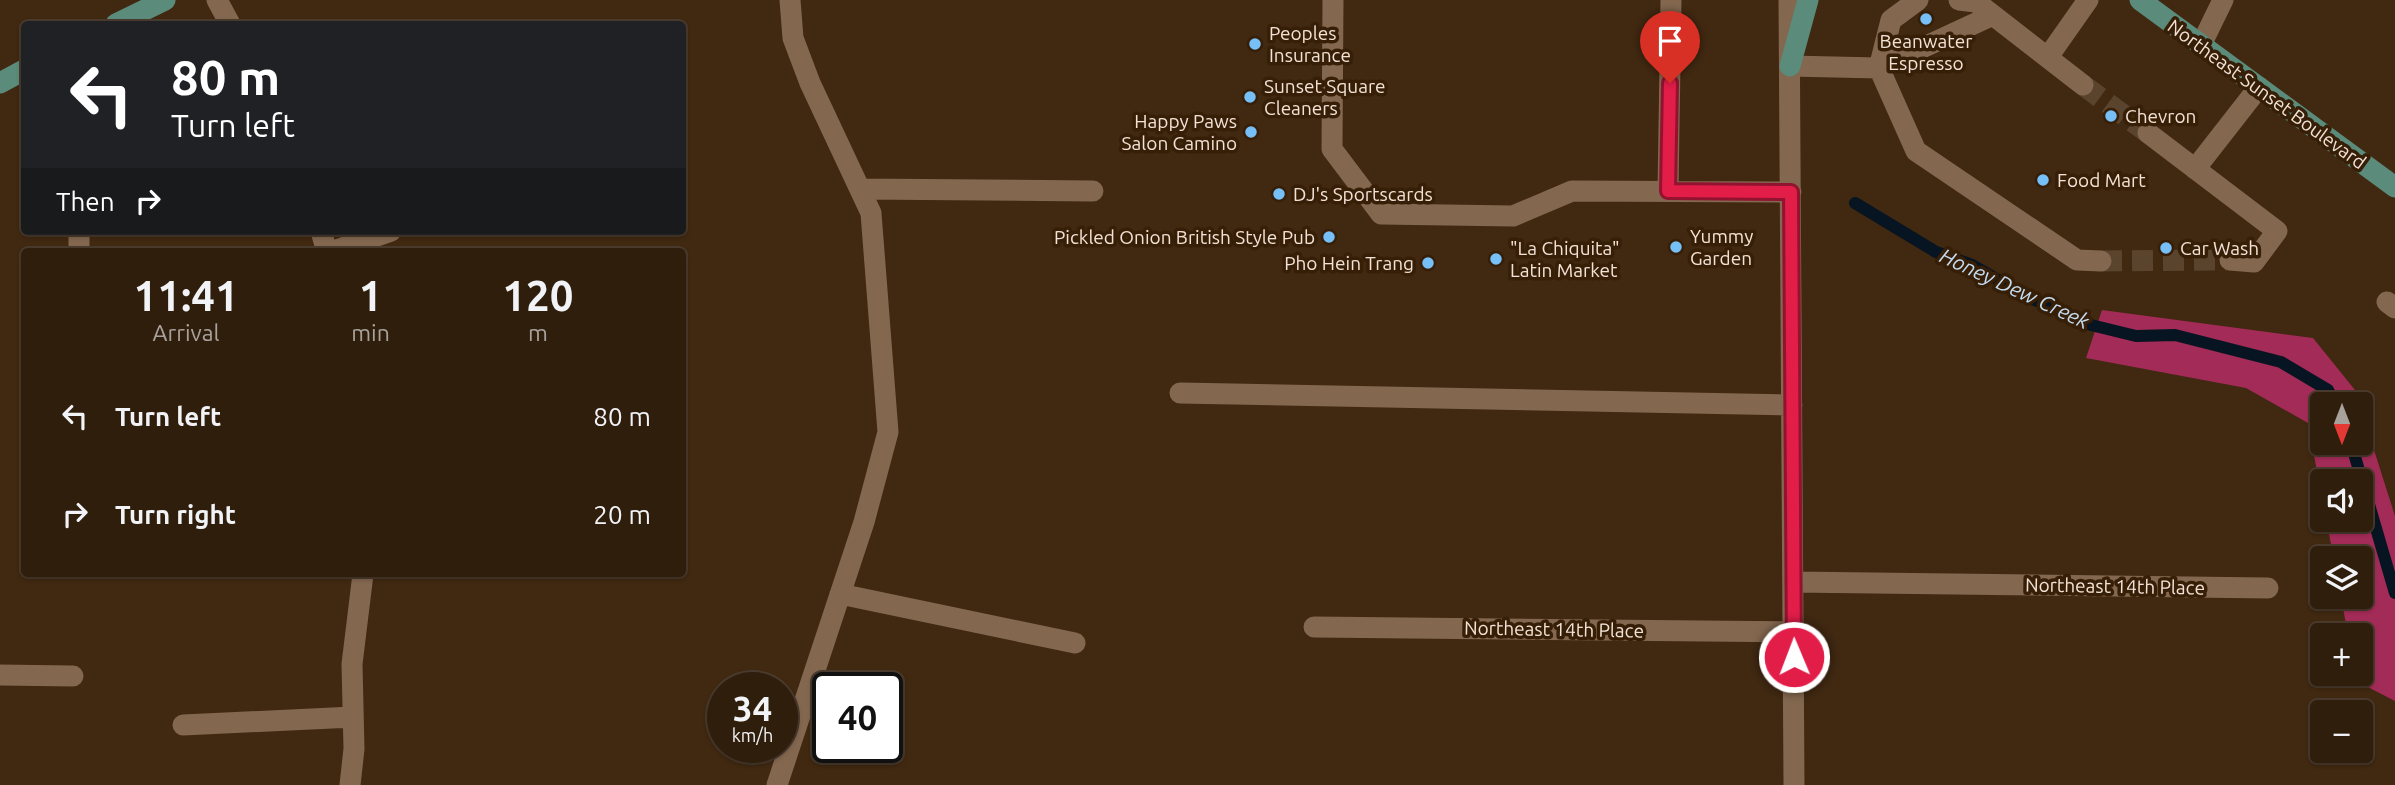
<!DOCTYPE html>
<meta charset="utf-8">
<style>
body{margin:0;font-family:Ubuntu,sans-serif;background:#382716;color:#f1f3f6;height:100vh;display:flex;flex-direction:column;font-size:26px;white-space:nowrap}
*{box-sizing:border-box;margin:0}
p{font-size:23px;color:#a8a29d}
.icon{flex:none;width:38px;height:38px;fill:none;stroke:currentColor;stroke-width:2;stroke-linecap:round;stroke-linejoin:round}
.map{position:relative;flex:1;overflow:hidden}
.panel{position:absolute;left:21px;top:248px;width:665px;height:329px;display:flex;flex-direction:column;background:#301e0d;border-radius:7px;box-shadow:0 2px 5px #0004,0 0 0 2px #4b3c2e}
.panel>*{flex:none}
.banner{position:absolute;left:21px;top:21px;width:665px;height:214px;border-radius:7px;box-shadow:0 2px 5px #0004,0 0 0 2px #4b3c2e;background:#202124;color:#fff;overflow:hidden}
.needle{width:46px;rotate:180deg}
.tools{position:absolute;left:2310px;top:392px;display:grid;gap:14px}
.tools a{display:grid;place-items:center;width:63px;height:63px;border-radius:7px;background:#301e0d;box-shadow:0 2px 5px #0004,0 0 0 2px #4b3c2e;font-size:35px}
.speed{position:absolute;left:707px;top:672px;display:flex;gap:14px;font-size:35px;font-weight:700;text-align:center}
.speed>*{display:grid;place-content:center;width:91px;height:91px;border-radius:50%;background:#301e0d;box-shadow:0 2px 5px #0004,0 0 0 2px #4b3c2e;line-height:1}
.speed small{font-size:18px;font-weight:400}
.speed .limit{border:4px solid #111;border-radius:10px;background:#fff;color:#111}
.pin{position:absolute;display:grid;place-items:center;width:60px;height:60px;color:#fff;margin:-72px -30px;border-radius:50% 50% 50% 0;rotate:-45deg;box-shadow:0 0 7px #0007}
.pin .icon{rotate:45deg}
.me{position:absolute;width:77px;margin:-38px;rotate:359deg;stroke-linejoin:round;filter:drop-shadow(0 0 5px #0008)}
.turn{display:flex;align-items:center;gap:24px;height:147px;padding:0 35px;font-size:32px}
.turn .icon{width:91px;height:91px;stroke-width:2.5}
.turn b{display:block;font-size:49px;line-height:60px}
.then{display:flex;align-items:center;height:66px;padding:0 35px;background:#0003;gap:14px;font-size:26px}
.eta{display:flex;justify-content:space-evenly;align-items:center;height:119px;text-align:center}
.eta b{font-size:42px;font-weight:700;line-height:49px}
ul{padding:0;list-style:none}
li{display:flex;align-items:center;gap:21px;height:98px;padding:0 35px}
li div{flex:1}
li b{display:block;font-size:26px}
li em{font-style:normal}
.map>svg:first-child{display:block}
.forest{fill:#a32b57}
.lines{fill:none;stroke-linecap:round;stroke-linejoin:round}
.stream{stroke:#061521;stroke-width:12}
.minor-tunnel{stroke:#5b442e;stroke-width:21;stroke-dasharray:21 10;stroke-linecap:butt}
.minor{stroke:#83674f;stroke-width:21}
.major{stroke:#5b8b7a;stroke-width:21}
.route-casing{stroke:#92132f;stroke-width:18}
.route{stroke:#e11d48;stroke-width:12}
.poi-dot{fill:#77bff7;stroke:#361e07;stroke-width:2.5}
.labels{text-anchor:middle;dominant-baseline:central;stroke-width:7;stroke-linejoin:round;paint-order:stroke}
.poi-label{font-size:19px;fill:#f2e2d5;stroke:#361e07;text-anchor:start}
.street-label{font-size:19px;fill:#f2e2d5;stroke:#361e07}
.water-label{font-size:21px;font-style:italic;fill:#c4dcf0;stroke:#361e07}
</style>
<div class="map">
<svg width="2395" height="785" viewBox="0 0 2395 785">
<rect width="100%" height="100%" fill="#402811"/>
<path class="forest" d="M2102 310 2313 338 2355 390 2359 404H2322V443H2361V409L2395 516V701L2356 681 2355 674H2361V635H2348L2341 597H2361V558H2334L2326 520H2361V481H2322V498L2308 423 2246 388 2086 358Z"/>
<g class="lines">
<path class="stream" d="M1855 203 1936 252 1972 265 2028 297 2091 325 2136 336 2175 335 2281 362 2328 390 2335 404
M2351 443 2395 593"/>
<path class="minor-tunnel" d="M2083 85 2148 133
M2101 261 2230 260"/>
<path class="minor" d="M217 0 230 24
M1333 0 1332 149 1381 214 1513 216 1572 191 1791 192
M1789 0 1794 785
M1918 0 1891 20 1879 68 1916 151 2077 260 2101 261
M1959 0 1976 2 2083 85
M2201 45 2223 0
M2048 57 2088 0
M1790 66 1879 68 1993 15
M2148 133 2277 231 2254 262 2230 260
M2195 169 2259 87
M860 189 1093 191
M1668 191 1671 0
M321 231 327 252
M79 252V231
M331 252 391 231
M2387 302 2395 308
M1180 393 1792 405
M1793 582 2268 588
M840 594 1075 643
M1314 627 1794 632
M0 675 73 676
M183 725 353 717
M350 785 354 749 352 664 363 574
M777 785 864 522 888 432 871 213 810 83 793 38 790 0"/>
<path class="major" d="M2140 0 2395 187
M116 24 165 0
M1790 66 1808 0
M0 83 24 70"/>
</g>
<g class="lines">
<g class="route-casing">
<path id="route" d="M1670 83 1668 191 1791 192 1794 657"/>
</g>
<use href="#route" class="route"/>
</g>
<g class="poi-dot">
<circle cx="1926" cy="19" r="7"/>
<circle cx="1255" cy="44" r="7"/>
<circle cx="1250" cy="97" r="7"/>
<circle cx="2111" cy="116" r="7"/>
<circle cx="1251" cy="132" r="7"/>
<circle cx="2043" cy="180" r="7"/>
<circle cx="1279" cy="194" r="7"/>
<circle cx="1329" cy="237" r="7"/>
<circle cx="1676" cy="247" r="7"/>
<circle cx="2166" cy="248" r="7"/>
<circle cx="1496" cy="259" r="7"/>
<circle cx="1428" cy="263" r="7"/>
</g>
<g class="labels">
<g class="poi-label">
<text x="1269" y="33">Peoples<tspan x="1269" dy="22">Insurance</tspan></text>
<text x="1926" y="41" text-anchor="middle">Beanwater<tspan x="1926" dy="22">Espresso</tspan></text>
<text x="1264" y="86">Sunset Square<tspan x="1264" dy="22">Cleaners</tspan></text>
<text x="2125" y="116">Chevron</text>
<text x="1237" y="121" text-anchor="end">Happy Paws<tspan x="1237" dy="22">Salon Camino</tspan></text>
<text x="2057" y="180">Food Mart</text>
<text x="1293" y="194">DJ's Sportscards</text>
<text x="1690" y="236">Yummy<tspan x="1690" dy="22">Garden</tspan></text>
<text x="1315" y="237" text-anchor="end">Pickled Onion British Style Pub</text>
<text x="1510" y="248">"La Chiquita"<tspan x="1510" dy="22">Latin Market</tspan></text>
<text x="2180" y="248">Car Wash</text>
<text x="1414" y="263" text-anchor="end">Pho Hein Trang</text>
</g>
<g class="street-label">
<text transform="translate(2267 94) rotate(36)">Northeast Sunset Boulevard</text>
<text transform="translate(2115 586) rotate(1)">Northeast 14th Place</text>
<text transform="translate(1554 629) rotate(1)">Northeast 14th Place</text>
</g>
<g class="water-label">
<text transform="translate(2015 288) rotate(25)">Honey Dew Creek</text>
</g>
</g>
</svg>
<div class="tools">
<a><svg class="needle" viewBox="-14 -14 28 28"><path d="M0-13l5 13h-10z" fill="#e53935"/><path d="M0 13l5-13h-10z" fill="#a8a29d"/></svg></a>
<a><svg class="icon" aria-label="sound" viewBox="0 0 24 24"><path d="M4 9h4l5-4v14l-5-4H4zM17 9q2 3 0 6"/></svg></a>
<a><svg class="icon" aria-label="layers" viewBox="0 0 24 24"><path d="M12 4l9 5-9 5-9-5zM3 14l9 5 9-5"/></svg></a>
<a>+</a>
<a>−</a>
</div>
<div class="speed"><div>34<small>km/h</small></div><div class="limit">40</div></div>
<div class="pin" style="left:1670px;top:83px;background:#d93025"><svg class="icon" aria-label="arrive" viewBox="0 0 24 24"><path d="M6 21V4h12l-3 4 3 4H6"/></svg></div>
<svg class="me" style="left:1794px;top:657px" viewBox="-20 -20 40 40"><circle r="17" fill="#e11d48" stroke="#fff" stroke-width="3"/><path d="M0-11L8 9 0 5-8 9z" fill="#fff"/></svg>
<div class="banner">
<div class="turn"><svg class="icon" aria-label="left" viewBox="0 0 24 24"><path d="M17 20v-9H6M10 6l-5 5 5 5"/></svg><div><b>80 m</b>Turn left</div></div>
<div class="then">Then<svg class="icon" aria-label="right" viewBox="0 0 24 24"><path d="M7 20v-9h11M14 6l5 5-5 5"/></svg></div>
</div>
<section class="panel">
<div class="eta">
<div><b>11:41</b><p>Arrival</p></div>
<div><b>1</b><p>min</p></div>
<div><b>120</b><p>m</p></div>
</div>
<ul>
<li><svg class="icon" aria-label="left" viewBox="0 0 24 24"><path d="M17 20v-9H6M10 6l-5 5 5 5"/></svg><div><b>Turn left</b></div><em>80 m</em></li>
<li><svg class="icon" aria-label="right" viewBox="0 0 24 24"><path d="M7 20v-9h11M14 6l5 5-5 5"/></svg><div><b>Turn right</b></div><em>20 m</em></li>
</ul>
</section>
</div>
